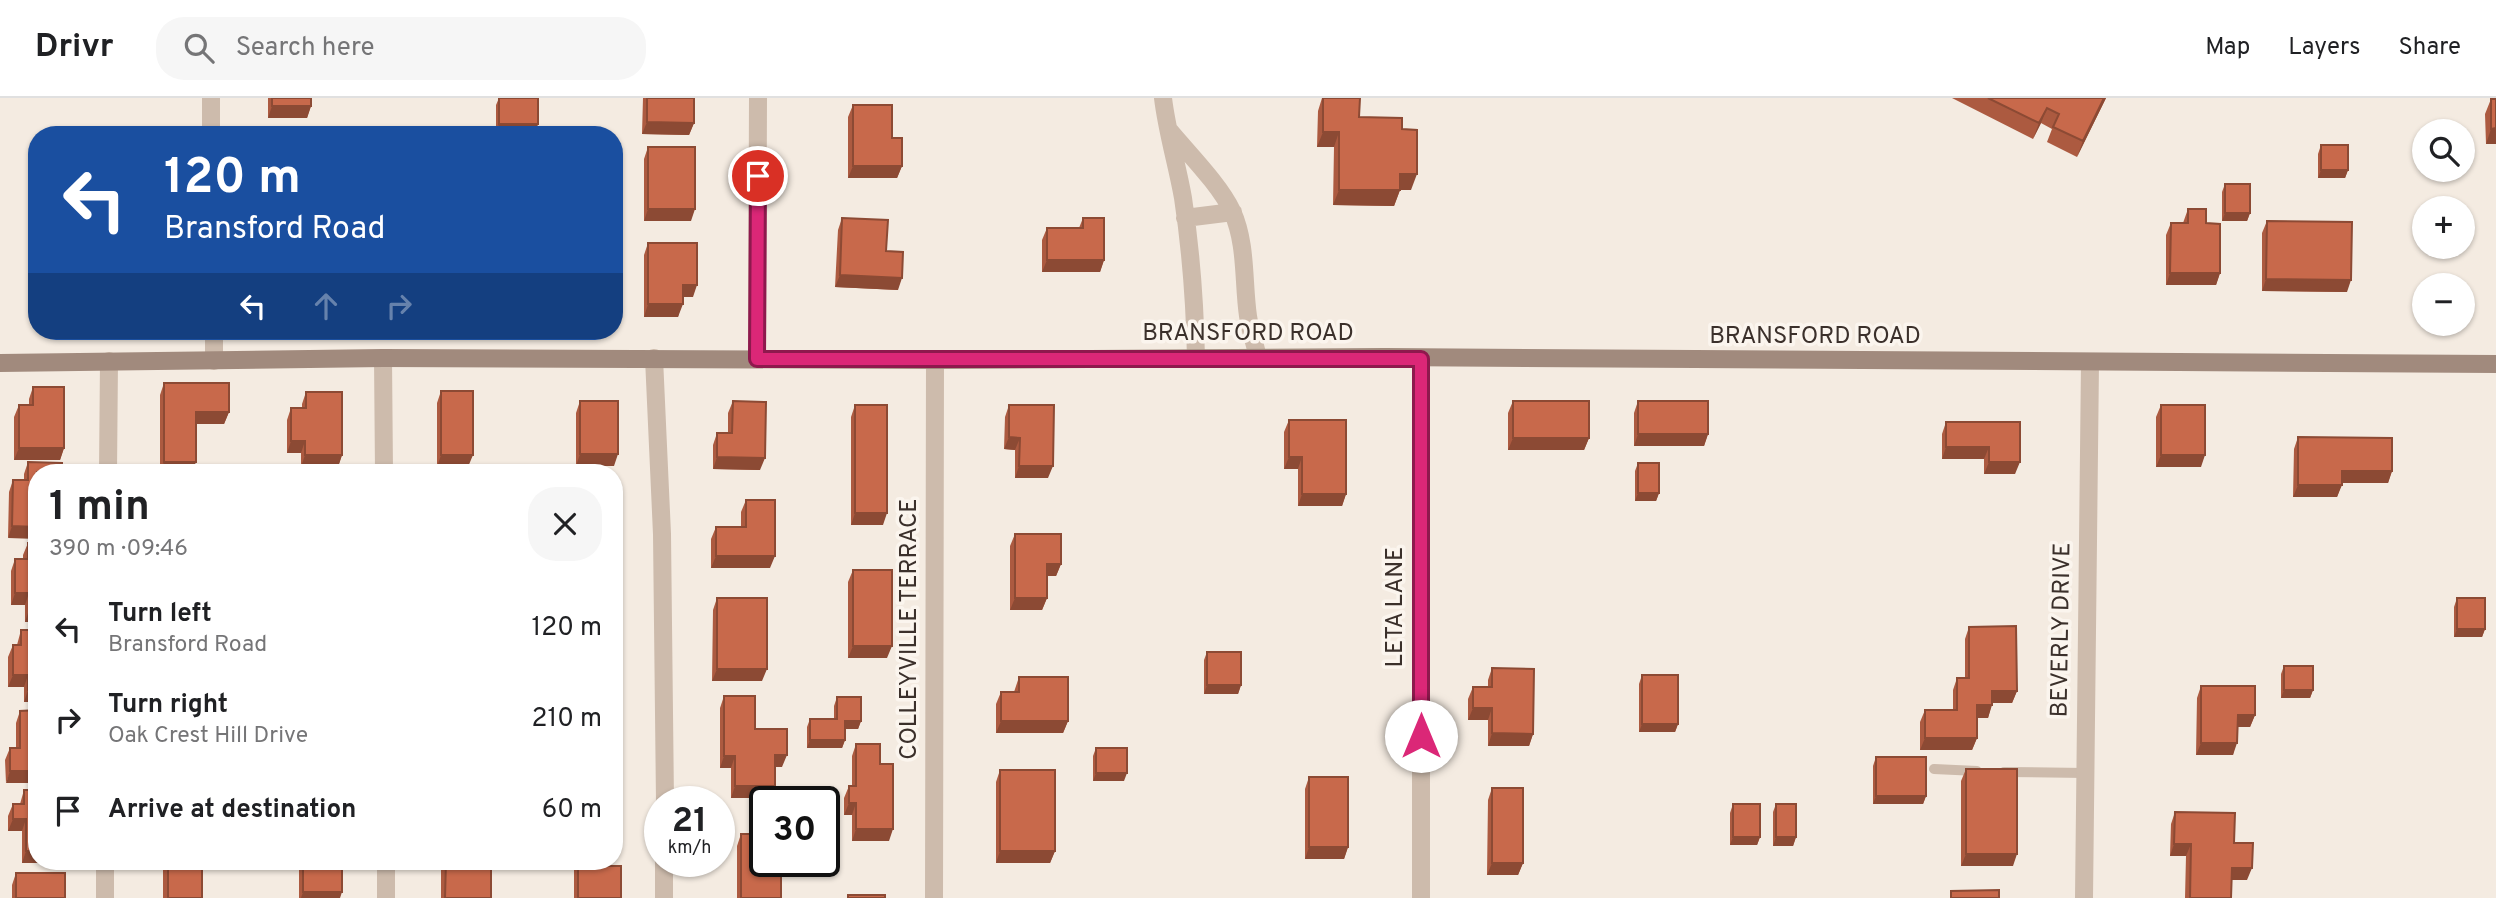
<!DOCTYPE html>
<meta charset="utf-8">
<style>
body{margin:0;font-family:Overpass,sans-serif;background:#f6f6f6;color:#202124;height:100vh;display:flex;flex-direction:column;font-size:26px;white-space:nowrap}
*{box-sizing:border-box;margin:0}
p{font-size:23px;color:#757577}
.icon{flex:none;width:38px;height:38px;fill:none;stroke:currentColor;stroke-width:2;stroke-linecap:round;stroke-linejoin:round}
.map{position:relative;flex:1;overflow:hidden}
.sheet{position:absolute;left:28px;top:366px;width:595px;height:406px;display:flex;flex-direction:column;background:#fff;border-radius:28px;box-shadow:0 2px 5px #0004}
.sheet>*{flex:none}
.guide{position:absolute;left:28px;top:28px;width:595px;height:214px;border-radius:28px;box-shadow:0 2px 5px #0004;background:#1a4fa0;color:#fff;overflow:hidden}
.controls{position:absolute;left:2412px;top:21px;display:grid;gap:14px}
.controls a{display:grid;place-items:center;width:63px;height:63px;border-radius:50%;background:#fff;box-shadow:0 2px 5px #0004;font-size:35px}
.speed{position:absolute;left:644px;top:688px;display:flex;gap:14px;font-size:35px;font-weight:700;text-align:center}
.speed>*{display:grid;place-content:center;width:91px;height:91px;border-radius:50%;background:#fff;box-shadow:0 2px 5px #0004;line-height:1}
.speed small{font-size:18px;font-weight:400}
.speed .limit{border:4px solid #111;border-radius:10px;background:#fff;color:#111}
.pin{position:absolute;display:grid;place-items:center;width:60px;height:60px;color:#fff;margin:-30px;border:4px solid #fff;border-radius:50%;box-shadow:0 2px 7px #0007}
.me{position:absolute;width:77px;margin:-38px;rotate:0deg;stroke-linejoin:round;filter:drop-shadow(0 0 5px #0008)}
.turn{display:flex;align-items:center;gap:24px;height:147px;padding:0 21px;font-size:32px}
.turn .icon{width:91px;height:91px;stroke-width:2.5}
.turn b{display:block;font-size:49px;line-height:60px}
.lanes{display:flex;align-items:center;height:66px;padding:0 21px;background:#0003;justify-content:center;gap:35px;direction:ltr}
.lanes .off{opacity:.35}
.round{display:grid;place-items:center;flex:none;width:74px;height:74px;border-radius:28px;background:#f6f6f6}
.head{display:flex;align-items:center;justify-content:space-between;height:119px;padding:0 21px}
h1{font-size:42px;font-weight:700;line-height:52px}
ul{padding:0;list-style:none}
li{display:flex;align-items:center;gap:21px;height:91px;padding:0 21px}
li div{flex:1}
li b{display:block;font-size:26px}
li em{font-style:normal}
header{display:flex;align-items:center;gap:42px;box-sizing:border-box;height:98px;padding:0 35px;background:#fff;border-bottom:2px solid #e0e0e0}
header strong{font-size:33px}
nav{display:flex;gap:38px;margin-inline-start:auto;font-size:24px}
.search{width:490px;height:63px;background:#f6f6f6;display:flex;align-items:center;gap:18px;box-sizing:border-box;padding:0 24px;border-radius:28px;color:#757577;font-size:26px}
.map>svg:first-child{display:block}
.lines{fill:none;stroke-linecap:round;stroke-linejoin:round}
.lane{stroke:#cdbbac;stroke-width:10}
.street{stroke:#cdbbac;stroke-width:18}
.secondary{stroke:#a18a7d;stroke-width:18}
.wall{fill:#ac5a40}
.shaded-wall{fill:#8c4a34}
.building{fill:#c8694b;stroke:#8c4a34;stroke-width:2}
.route-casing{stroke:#8e194d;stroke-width:18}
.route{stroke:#db2777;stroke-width:12}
.labels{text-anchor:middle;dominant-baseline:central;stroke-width:7;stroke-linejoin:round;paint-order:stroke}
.street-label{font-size:24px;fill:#3b302b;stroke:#fbf5ee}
</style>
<header>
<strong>Drivr</strong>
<div class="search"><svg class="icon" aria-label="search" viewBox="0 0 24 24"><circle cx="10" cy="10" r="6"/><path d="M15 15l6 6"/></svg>Search here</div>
<nav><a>Map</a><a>Layers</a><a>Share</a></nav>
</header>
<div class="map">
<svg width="2496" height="800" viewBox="0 0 2496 800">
<rect width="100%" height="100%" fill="#f4ebe1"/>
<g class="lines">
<path class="lane" d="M1934 671 1977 673
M2004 674 2085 675"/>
<path class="street" d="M1163 0C1167 34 1177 66 1183 100 1191 153 1195 207 1196 261
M1169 32C1188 55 1220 87 1232 113 1247 146 1243 184 1248 218 1250 232 1255 246 1258 260
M211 37V0
M1185 120 1233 114
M214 233V263
M383 260 384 374
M654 260 662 436 665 704
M757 261 758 0
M1421 261V800
M108 374 109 263
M386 763V800
M105 800V763
M664 800V763
M934 800 935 262
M2084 800 2090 265"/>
<path class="secondary" d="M0 265 383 260 935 262 1385 259 2496 266"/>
</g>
<path class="wall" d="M268 0H311V8L307 20H268Z
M499 0 538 26 535 34H496V7Z
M643 0H694V25L689 37 642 36Z
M1322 0H1360L1359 19 1402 31 1411 92H1400L1394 108 1333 107 1334 49H1317L1318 13Z
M1952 0H2106L2077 59 2047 44 2052 31 2041 25 2033 41Z
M2491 1H2496V46H2486L2485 16Z
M853 7 892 40 902 68 897 80H848V19Z
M2321 47 2348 72 2345 80H2318V56Z
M648 49 691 123H644V61Z
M2225 86 2250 115 2247 123H2222V94Z
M2188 111 2206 125 2220 175 2216 187H2166V137L2171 125H2183Z
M842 120 886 153 898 192 835 189 838 132Z
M1083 120 1104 162 1100 174H1042V142L1047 130H1079Z
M2267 123 2347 194 2262 193V135Z
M648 145 693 199H683L678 219H644V157Z
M164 285 229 314 224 326H196L192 374H160V297Z
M33 289 64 350 60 362H14V319L19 307H29V301Z
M441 293 468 369H437V305Z
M306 294 342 357 338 369H301V355H287V322L291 310H302V306Z
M580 303 614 368H576V315Z
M733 303 760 372 713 371V347L717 335H728V315Z
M1513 303 1589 340 1584 352H1508V315Z
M1638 303 1708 336 1704 348H1634V315Z
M855 307 883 427H851V319Z
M1009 307 1048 380H1015V352L1004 351 1005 319Z
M2161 307 2201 369H2156V319Z
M1289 322 1346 396 1342 408H1298V371H1284V334Z
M1946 324H2020L2015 376H1984V361H1942V336Z
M2298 339 2392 373 2388 385H2342L2337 399H2293L2294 351Z
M28 364 62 365 8 440 9 394 13 382H24V376Z
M1638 365 1659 395 1656 403H1635V373Z
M746 402 770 470H711V441L716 429H741V414Z
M1015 436 1061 466 1056 478H1047V500L1042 512H1010V448Z
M28 445 37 524H25V507H11V473L15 461H23V457Z
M853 472 887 560H848V484Z
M717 500 762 583H712L713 512Z
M2457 500 2485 531 2482 539H2454V509Z
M1969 529 2017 593 2012 605H1992L1988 620H1977V640L1972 652H1920V624L1925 612H1953V592L1957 580H1965V541Z
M21 532 37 604H24V589H8V559L13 547H17Z
M1207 554 1241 587 1238 596H1204V562Z
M2284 568 2313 592 2310 600H2281V576Z
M1492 570 1533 636 1529 648H1488V622H1468V601L1473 589H1488V582Z
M1642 577 1678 626 1675 634H1639V586Z
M1019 579 1068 623 1063 635H996V606L1001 594H1014Z
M2201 588 2255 617 2250 629H2238L2233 657H2196L2197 600Z
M724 598 755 631 782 669H775L770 700H731V670H720V610Z
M837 599 861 623 858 631H845V642L842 650H807V629L810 621H834V608Z
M37 612 6 685 5 662 10 650H16V625L20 613Z
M856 646 880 666 889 743H852V717H844V700L849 688H852V658Z
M1096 650 1124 683H1093V658Z
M1876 659 1926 698 1923 706H1873V668Z
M1966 671 2013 768H1961V683Z
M1000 672 1055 753 1050 765H996V684Z
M1309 679 1348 749 1344 761H1305V691Z
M1492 690 1523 765 1518 777H1487L1488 702Z
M24 692 61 765H22V733H8V718L13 706H20Z
M1733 706 1760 739 1757 747H1730V715Z
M1776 706 1796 739 1793 748H1773V714Z
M2175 714 2234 745 2247 782H2232L2231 800H2185L2186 758H2170L2171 726Z
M741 736 774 770 781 800H737V748Z
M163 763H202V800H163Z
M299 763H342L340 800H299Z
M441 763H491V800H441Z
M574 763H608V768L621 800H574Z
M16 775 65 800H12V787Z"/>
<path class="shaded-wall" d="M2104 0H2106L2077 59 2083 43Z
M272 8H311L307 20H268Z
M2047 10 2041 25 2033 41 2039 25Z
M647 24 694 25 689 37 642 36Z
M499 26H538L535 34H496Z
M2496 30V46H2486L2491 31Z
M1323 34H1339L1334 49H1317Z
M853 68H902L897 80H848Z
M2321 72H2348L2345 80H2318Z
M1400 76H1417L1411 92H1395Z
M1339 92H1400L1394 108 1333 107Z
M648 111H695L691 123H644Z
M2225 115H2250L2247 123H2222Z
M1047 162H1104L1100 174H1042Z
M2170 175H2220L2216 187H2166Z
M840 177 902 180 898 192 835 189Z
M2266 181 2351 182 2347 194 2262 193Z
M683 187H697L693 199H678Z
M648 206H683L678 219H644Z
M196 314H229L224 326H191Z
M1638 336H1708L1704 348H1634Z
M1009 339 1020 340 1015 352 1004 351Z
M1513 340H1589L1584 352H1508Z
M291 343H305L301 355H287Z
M1946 349H1989L1984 361H1942Z
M19 350H64L60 362H14Z
M580 356H618L614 368H576Z
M305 357H342L338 369H301Z
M441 357H473L468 369H437Z
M2161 357H2205L2201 369H2156Z
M717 359 765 360 760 372 713 371Z
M1289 359H1302L1298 371H1284Z
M164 364H196L192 374H160Z
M1989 364H2020L2015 376H1984Z
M1019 368H1053L1048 380H1015Z
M2342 373H2392L2388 385H2338Z
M2298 387H2342L2337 399H2293Z
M1638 395H1659L1656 403H1635Z
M1302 396H1346L1342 408H1298Z
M855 415H887L883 427H851Z
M12 428 37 429V441L8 440Z
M614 456H620L616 468H614Z
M716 458H775L770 470H711Z
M1047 466H1061L1056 478H1042Z
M15 495H29L25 507H11Z
M1015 500H1047L1042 512H1010Z
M29 512H37V524H25Z
M2457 531H2485L2482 539H2454Z
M853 548H892L887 560H848Z
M717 571H767L762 583H712Z
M13 577H28L24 589H8Z
M1207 587H1241L1238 596H1204Z
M28 592H37V604H24Z
M2284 592H2313L2310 600H2281Z
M1992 593H2017L2012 605H1987Z
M1977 607H1992L1988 620H1972Z
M1473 610H1492L1488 622H1468Z
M2238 617H2255L2250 629H2233Z
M845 623H861L858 631H842Z
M1001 623H1068L1063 635H996Z
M1642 626H1678L1675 634H1639Z
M1492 635 1533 636 1529 648H1488Z
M1925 640H1977L1972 652H1920Z
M810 642H845L842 650H807Z
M2201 645H2237L2233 657H2196Z
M775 657H787L782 669H770Z
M724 658H735L731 670H720Z
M10 673H37V685H6Z
M1096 675H1127L1124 683H1093Z
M735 688H775L770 700H731Z
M614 689H621L617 701H614Z
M1876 698H1926L1923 706H1873Z
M849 705H856L852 717H844Z
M13 721H26L22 733H8Z
M856 731H893L889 743H852Z
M1733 739H1760L1757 747H1730Z
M1776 739H1796L1793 748H1773Z
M2174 746H2191L2186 758H2170Z
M1309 749H1348L1344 761H1305Z
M26 753H37V763H62L61 765H22Z
M1000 753H1055L1050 765H996Z
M1966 756H2017L2013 768H1961Z
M1492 765H1523L1518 777H1487Z
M2232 770H2252L2247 782H2227Z
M303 794H342L340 800H301Z"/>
<path class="building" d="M272 0H311V8H272Z
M499 0H538V26H499Z
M647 0H694V25L647 24Z
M1323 0H1360L1359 19 1402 20V31L1417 32V76H1400V92H1339V34H1323Z
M1988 0H2104L2083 43 2053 29 2059 16 2047 10 2039 25Z
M2491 1H2496V30L2491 31Z
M853 7H892V40H902V68H853Z
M2321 47H2348V72H2321Z
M648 49H695V111H648Z
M2225 86H2250V115H2225Z
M2188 111H2206V125L2220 126V175H2170L2171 125H2188Z
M842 120 888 122 886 153 903 154 902 180 840 177Z
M1083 120H1104V162H1047V130H1083Z
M2267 123 2352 124 2351 182 2266 181Z
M648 145H697V187H683V206H648Z
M164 285H229V314H196V364H164Z
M33 289H64V350H19V307H33Z
M441 293H473V357H441Z
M306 294H342V357H305V343H291V310H306Z
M580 303H618V356H580Z
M733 303 766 304 765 360 717 359V335H732Z
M1513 303H1589V340H1513Z
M1638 303H1708V336H1638Z
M855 307H887V415H855Z
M1009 307H1054L1053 368H1019L1020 340 1009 339Z
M2161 307H2205V357H2161Z
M1289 322H1346V396H1302V359H1289Z
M1946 324H2020V364H1989V349H1946Z
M2298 339 2392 340V373H2342V387H2298Z
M28 364 62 365V374H37V429L12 428 13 382H28Z
M1638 365H1659V395H1638Z
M746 402H775V458H716V429H746Z
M614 403H620V456H614Z
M1015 436H1061V466H1047V500H1015Z
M28 445H37V512H29V495H15V461H28Z
M853 472H892V548H853Z
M717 500H767V571H717Z
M2457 500H2485V531H2457Z
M614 509H617V574H614Z
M2016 528 2017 593H1992V607H1977V640H1925V612H1957V580H1969V529Z
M21 532H37V592H28V577H13V547H21Z
M1207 554H1241V587H1207Z
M2284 568H2313V592H2284Z
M1492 570 1534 571 1533 636 1492 635V610H1473V589H1492Z
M1642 577H1678V626H1642Z
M1019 579H1068V623H1001V594H1019Z
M2201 588H2255V617H2238L2237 645H2201Z
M614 596H621V620H614Z
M724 598H755V631H787V657H775V688H735V658H724Z
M837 599H861V623H845V642H810V621H837Z
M37 612V673H10V650H20V613Z
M614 620H621V689H614Z
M856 646H880V666H893V731H856V705H849V688H856Z
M1096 650H1127V675H1096Z
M1876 659H1926V698H1876Z
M1966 671H2017V756H1966Z
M1000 672H1055V753H1000Z
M1309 679H1348V749H1309Z
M1492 690H1523V765H1492Z
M24 692H37V753H26V721H13V706H24Z
M1733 706H1760V739H1733Z
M1776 706H1796V739H1776Z
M2175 714 2235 715 2234 745H2253L2252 770H2232L2231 800H2190L2191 746H2174Z
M741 736H765V763H774V770H781V800H741Z
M168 763H202V800H168Z
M303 763H342V794H303Z
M446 763H491V800H445Z
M578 763H608V768H621V800H578Z
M16 775H65V800H16Z
M1999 792V800H1951V793Z
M848 797H885V800H848Z"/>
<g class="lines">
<g class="route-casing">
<path id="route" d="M758 78 757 261H1421V638"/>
</g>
<use href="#route" class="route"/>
</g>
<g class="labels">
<g class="street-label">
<text x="1248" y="236">BRANSFORD ROAD</text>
<text x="1815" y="239">BRANSFORD ROAD</text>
<text transform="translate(1396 509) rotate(-90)">LETA LANE</text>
<text transform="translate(910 531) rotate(-90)">COLLEYVILLE TERRACE</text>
<text transform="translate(2062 532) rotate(-89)">BEVERLY DRIVE</text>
</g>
</g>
</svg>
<div class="controls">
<a><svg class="icon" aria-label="search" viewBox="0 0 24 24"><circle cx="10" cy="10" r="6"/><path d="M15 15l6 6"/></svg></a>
<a>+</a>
<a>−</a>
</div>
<div class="speed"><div>21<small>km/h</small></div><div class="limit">30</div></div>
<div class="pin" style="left:758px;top:78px;background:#d93025"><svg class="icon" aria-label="arrive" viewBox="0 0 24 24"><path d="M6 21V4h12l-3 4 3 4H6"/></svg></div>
<svg class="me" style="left:1421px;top:638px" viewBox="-20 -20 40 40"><circle r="19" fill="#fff"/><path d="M0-13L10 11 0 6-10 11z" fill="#db2777"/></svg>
<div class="guide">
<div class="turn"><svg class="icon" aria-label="left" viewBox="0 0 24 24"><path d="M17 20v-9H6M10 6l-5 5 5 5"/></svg><div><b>120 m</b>Bransford Road</div></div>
<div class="lanes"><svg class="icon" aria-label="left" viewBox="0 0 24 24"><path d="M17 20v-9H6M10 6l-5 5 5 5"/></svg><svg class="icon off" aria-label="ahead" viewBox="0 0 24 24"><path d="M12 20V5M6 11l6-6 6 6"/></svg><svg class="icon off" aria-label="right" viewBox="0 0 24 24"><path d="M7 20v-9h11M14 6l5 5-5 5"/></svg></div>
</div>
<section class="sheet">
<div class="head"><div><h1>1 min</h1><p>390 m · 09:46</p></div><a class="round"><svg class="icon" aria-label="close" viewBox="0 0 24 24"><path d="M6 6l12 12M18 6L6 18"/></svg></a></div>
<ul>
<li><svg class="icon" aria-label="left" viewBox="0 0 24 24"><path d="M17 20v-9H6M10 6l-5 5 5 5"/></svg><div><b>Turn left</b><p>Bransford Road</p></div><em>120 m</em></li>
<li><svg class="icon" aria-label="right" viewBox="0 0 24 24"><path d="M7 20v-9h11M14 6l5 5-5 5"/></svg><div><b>Turn right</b><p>Oak Crest Hill Drive</p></div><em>210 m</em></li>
<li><svg class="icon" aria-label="arrive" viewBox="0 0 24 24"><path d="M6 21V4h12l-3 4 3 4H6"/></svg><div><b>Arrive at destination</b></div><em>60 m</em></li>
</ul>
</section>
</div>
